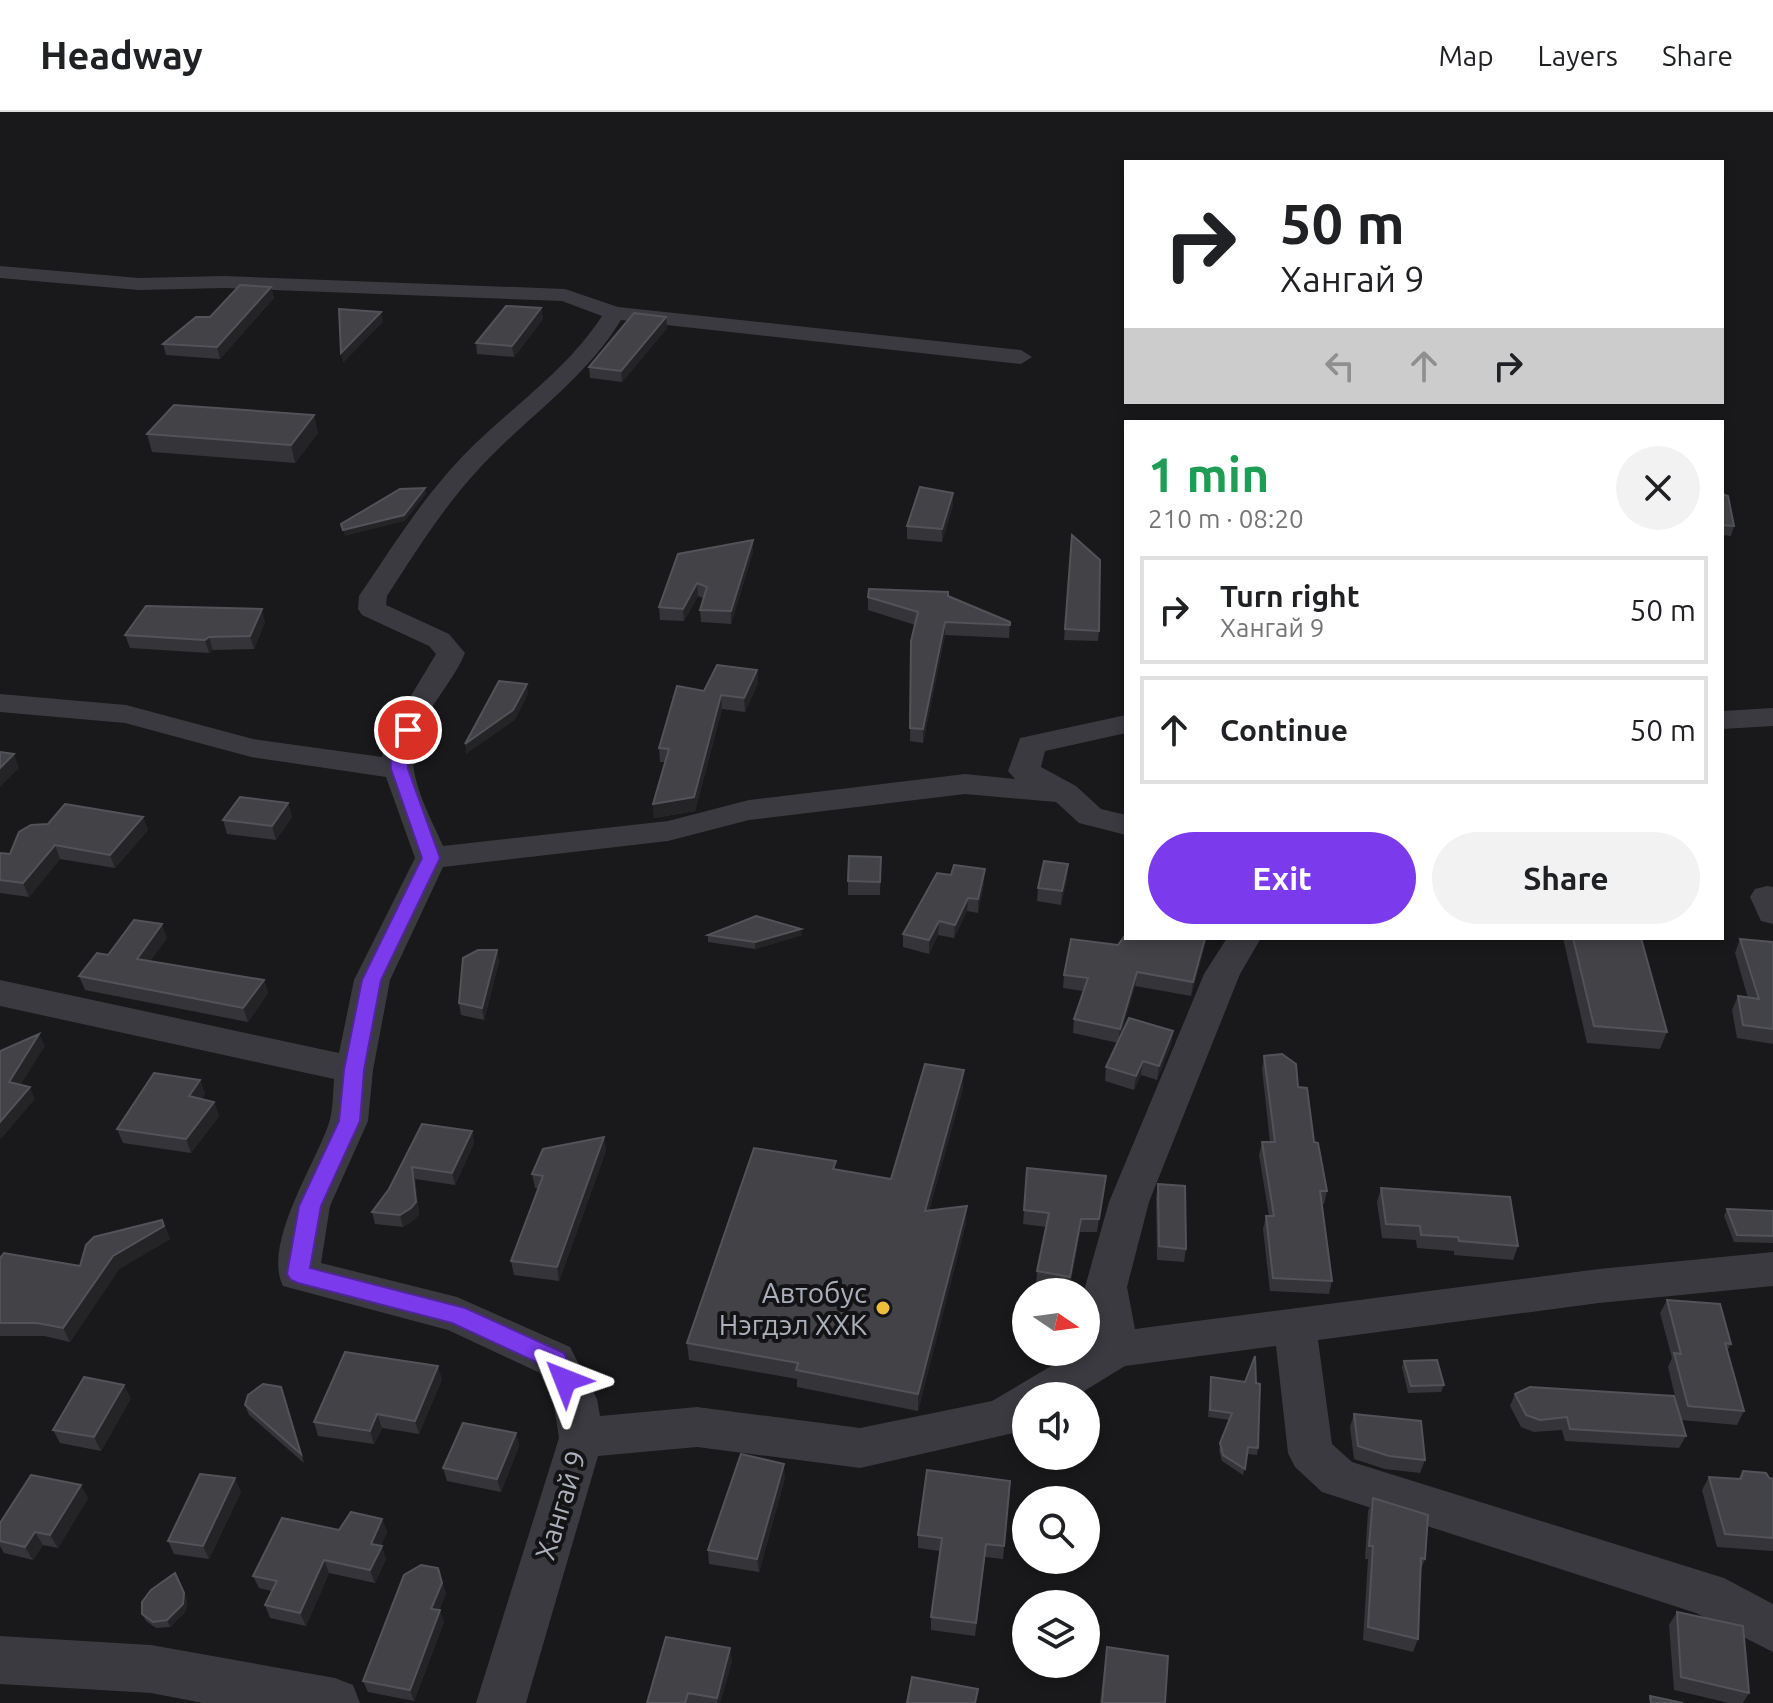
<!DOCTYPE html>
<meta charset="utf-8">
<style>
body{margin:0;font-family:Ubuntu,sans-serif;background:#f2f2f2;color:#202124;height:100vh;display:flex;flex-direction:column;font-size:30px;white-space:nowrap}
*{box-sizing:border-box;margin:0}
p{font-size:26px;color:#757577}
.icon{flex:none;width:44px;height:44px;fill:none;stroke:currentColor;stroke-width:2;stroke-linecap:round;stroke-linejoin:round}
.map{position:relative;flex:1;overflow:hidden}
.side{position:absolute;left:1124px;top:308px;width:600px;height:520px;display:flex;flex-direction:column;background:#fff;border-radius:0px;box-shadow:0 4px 12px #0003}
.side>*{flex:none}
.guide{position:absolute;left:1124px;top:48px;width:600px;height:244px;border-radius:0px;box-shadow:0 4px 12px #0003;background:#fff;color:#202124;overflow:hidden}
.needle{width:52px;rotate:103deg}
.controls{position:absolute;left:1012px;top:1166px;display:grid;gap:16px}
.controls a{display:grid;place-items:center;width:88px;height:88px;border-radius:50%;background:#fff;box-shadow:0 4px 12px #0003;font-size:40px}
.pin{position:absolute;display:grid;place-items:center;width:68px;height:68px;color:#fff;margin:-34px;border:4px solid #fff;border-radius:50%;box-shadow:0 2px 8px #0007}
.me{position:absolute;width:88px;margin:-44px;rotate:315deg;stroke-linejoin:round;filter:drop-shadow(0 0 6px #0008)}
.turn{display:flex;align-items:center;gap:28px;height:168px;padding:0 24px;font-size:36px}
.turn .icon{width:104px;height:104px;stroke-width:2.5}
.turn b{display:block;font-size:56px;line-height:68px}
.lanes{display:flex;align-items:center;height:76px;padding:0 24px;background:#0003;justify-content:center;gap:40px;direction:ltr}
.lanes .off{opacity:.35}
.round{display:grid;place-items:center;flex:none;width:84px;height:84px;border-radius:42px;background:#f2f2f2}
.overview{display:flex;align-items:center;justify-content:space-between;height:136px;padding:0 24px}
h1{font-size:48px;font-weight:700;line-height:60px;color:#1e9e55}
.cta{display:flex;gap:16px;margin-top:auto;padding:16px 24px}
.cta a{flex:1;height:92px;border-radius:48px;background:#7c3aed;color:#fff;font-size:32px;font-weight:700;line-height:92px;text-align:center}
.cta a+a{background:#f2f2f2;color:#202124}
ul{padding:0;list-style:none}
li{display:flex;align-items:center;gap:24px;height:108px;margin:0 16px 12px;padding:0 8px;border:4px solid #e0e0e0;border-radius:0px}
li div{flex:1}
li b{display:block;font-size:30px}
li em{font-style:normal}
header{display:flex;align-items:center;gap:48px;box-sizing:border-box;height:112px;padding:0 40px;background:#fff;border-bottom:2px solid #e0e0e0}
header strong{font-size:38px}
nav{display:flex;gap:44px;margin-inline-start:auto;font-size:28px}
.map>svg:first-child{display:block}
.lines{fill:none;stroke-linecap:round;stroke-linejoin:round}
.minor{fill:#3a3a40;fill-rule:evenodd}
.wall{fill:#353539}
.shaded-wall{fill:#242427}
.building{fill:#424247;stroke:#525359;stroke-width:2}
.route{fill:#7c3aed;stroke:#51269a;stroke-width:2}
.poi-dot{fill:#efbd3c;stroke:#141416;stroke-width:3}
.labels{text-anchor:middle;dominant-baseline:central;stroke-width:8;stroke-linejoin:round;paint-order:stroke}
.near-poi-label{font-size:28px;fill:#abafba;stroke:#141416;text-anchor:end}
.near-street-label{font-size:28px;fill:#abafba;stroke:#141416}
</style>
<header>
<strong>Headway</strong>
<nav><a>Map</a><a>Layers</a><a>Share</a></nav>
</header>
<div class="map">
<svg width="1773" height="1591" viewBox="0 0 1773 1591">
<rect width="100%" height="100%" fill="#19191b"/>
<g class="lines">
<path class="minor" d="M0 154 139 166 224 164 565 177 618 195 1021 238 1032 245 1021 252 621 208C584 269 524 307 477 359 442 397 415 441 387 484L386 493 449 522 465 541C452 573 422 600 414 633 407 664 431 706 443 734L668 709 749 688 965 662 1015 667 1008 659 1020 626 1126 603V621L1045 639 1041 655 1076 674 1101 697 1126 703V723L1079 711 1056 690 965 682 749 708 668 729 443 755 390 868 373 958 368 1009 330 1094 321 1151 457 1185 570 1235 597 1287 600 1304 697 1295 860 1316 992 1289 1075 1240H1086V1233L1094 1229 1085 1175 1109 1090 1204 862 1227 826H1261L1240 862 1149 1090 1127 1175 1135 1217 1599 1157 1773 1140V1174L1599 1191 1318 1228 1332 1332 1352 1350 1724 1466 1773 1492V1540L1696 1501 1322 1380 1295 1355 1288 1341 1276 1234 1125 1254 1076 1284H1026V1314L1018 1320 860 1356 697 1335 598 1344 526 1591H476L559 1326 553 1288 540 1261 448 1218 283 1174C262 1132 316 1051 329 1011 333 998 333 981 334 967L0 894V868L339 941 354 868 415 746 386 665 251 645 125 611 0 600V582L126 593 253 627 382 645 388 622 436 542 429 534 362 503 358 497 359 484C391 437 421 388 461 346 507 298 565 261 602 204L562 189 224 176 139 178 0 166Z
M1773 596V614L1722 617V599Z
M1767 774 1773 775V812L1761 809 1750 785 1755 777Z
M0 1524 151 1533 335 1566 353 1573 360 1591H203L151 1581 0 1572Z"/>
</g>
<path class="wall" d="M271 175 274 186 220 247 166 243 163 232 210 205Z
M541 196 543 207 514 245 477 242 476 231Z
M666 205 667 216 622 270 590 266 589 255Z
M318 321 295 351 152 340 147 322Z
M1722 382 1734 414 1731 424 1722 423Z
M953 393 942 430 907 427V414Z
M1072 423 1099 519 1098 529 1064 528Z
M753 428V440L731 512 701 510 700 498 703 486 698 484 684 509 660 508 659 495Z
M948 484 1010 510 1009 526 945 523 923 631 910 629 911 529 915 513 868 498V485Z
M265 510 254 537 213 538 209 541 130 536 125 523Z
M757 558 758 571 745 600 722 597 695 699 654 706 653 692 665 650H660L659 636 704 579Z
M288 691 292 705 276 728 227 722 223 708Z
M143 705 148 718 115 756 60 747 29 785 0 781V741L10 742Z
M881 745 880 783H848V769Z
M1068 752 1067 766 1061 793 1037 789 1038 776Z
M951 763 984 771 978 801 967 799 954 826 938 823 929 842 903 835V822Z
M708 823H802L755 837 708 830Z
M167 826 150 849 264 868 268 881 248 910 85 878 79 864 108 843Z
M1126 826H1207L1191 884 1135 874 1119 928 1173 919 1171 933 1157 968 1141 963 1134 978 1105 969 1106 955 1118 931 1073 921 1074 907 1083 879 1063 876 1064 863 1118 833Z
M1563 826H1641L1667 920 1660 937 1587 931Z
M1740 827 1773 830V932L1737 926 1732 898 1738 884 1748 886 1735 841Z
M497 838 499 850 484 908 461 903 459 891Z
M1264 944 1298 975 1327 1079 1324 1092H1322L1332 1169 1329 1182 1270 1179 1263 1117 1266 1104H1269L1259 1043 1262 1030H1270L1262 957Z
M200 968 205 982 202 987 214 990 219 1004 191 1041 123 1031 117 1017Z
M963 976 929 1099 966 1111 918 1299 797 1275V1267L689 1248 687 1231 836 1058 891 1067Z
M422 1012 472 1019 474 1031 455 1073 415 1067 419 1102 414 1108 403 1115 375 1112 372 1100 389 1077Z
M604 1025 606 1039 559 1169 514 1163 511 1149 538 1077 535 1076 532 1062Z
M1027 1056 1106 1064 1097 1120H1080L1069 1179 1036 1173 1037 1159 1046 1115 1023 1112Z
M1158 1072 1186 1137 1184 1150 1157 1148 1156 1086Z
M1381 1076 1518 1134 1513 1148 1454 1143V1139L1417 1136 1416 1128 1382 1126 1377 1090Z
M1727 1097 1773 1099V1131L1734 1130 1724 1104Z
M162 1108 170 1127 119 1157 70 1230 44 1224H0V1146L80 1154Z
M1667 1188 1731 1232 1727 1239 1744 1299 1737 1313 1681 1308 1686 1324 1679 1336 1565 1329 1562 1318 1534 1320 1521 1315 1510 1294 1515 1282 1679 1301 1668 1255 1672 1246 1660 1201Z
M1404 1249 1444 1273 1441 1280 1408 1281 1402 1255Z
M1211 1265 1258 1336 1257 1343 1247 1342 1243 1363 1222 1349 1219 1338 1229 1308 1208 1305Z
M442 1267 419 1322 382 1316 374 1332 318 1324 314 1310Z
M281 1275 284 1285 304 1351 249 1303 245 1293Z
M131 1286 101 1339 60 1331 53 1318Z
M1354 1302 1425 1348 1420 1361 1385 1357 1354 1347 1350 1315Z
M516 1321 519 1334 501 1380 447 1369 443 1356Z
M1743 1359 1773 1367V1439L1717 1435 1702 1378 1709 1365 1738 1367Z
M785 1366 759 1460 709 1452 708 1438Z
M1010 1369 1003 1447 985 1445 975 1524 931 1518V1505L940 1439 918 1436V1423Z
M241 1380 209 1447 174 1442 168 1429Z
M88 1386 58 1436 43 1433 33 1448 4 1441 0 1434V1411Z
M1373 1386 1425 1447 1420 1460 1418 1527 1413 1540 1363 1528 1368 1447H1365L1368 1399Z
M382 1407 387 1420 381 1433 386 1447 375 1471 329 1461 306 1514 270 1506 265 1493 271 1479 259 1476 253 1464 339 1418Z
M438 1456 446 1482 439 1498 444 1510 414 1589 368 1580 363 1569Z
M187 1487 186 1499 170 1515 156 1516 146 1509 142 1502Z
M1677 1500 1749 1581 1743 1591H1729L1674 1578 1669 1513Z
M1107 1535 1165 1591H1100Z
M732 1549 720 1591H647Z"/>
<path class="shaded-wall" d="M271 175 274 186 220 247 217 235Z
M541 196 543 207 514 245 512 234Z
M381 200 383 210 343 251 341 241Z
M666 205 667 216 622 270 621 259Z
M314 303 318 321 295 351 291 333Z
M425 376 426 382 405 409 345 424 343 418Z
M953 381V393L942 430V417Z
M753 428V440L731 512V499Z
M697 471 698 484 684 509 683 497Z
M262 497 265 510 254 537 250 524Z
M945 510V523L923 631V617Z
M209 525 213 538 209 541 205 528Z
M757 558 758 571 745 600 744 586Z
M527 572 528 582 515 608 466 642 465 632Z
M721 583 722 597 695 699 654 706 653 692Z
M14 642 19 656 0 675V656Z
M288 691 292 705 276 728 272 714Z
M143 705 148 718 115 756 110 743Z
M55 733 60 747 29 785 23 771Z
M1068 752 1067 766 1061 793 1062 779Z
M985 757 984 771 978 801V787Z
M968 786 967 799 954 826 955 813Z
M939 809 938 823 929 842V828Z
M162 812 167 826 142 860 137 847Z
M801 817 802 823 755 837V830Z
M1205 826H1207L1191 884 1193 870Z
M497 838 499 850 484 908 482 896Z
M1137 860 1135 874 1118 931 1120 917Z
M264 868 268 881 248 910 243 896Z
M1173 919 1171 933 1157 968 1159 954Z
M39 922 45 934 15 982 9 970Z
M1143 949 1141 963 1134 978 1136 964Z
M964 958 963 976 924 1117 925 1099Z
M200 968 205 982 195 998 189 984Z
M30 975 35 987 1 1027 0 1025V1010Z
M214 990 219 1004 191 1041 186 1027Z
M472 1019 474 1031 455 1073 452 1061Z
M604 1025 606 1039 559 1169 557 1155Z
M412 1055 415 1067 419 1102 414 1108 403 1115 400 1103Z
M967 1094 966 1111 918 1299V1282Z
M1081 1107 1080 1120 1069 1179 1070 1165Z
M164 1114 170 1127 119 1157 70 1230 63 1216 113 1144Z
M438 1254 442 1267 419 1322 415 1309Z
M124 1273 131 1286 101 1339 94 1325Z
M377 1302 382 1316 374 1332 370 1319Z
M516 1321 519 1334 501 1380 497 1367Z
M784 1352 785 1366 759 1460 757 1447Z
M235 1366 241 1380 209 1447 203 1434Z
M81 1373 88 1386 58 1436 50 1423Z
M382 1407 387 1420 376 1445 371 1432Z
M35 1420 43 1433 33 1448 25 1435Z
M382 1434 386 1447 375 1471 370 1458Z
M324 1448 329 1461 306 1514 300 1501Z
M175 1461 187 1487 186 1499 170 1515 167 1508Z
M442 1471 446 1482 435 1508 431 1497Z
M440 1498 444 1510 414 1589 410 1578Z
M730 1536 732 1549 720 1591H717V1586Z"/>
<path class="building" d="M240 173 271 175 217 235 163 232 196 205H210Z
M506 194 541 196 512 234 476 231Z
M339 197 381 200 341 241Z
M634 201 666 205 621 259 589 255Z
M174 293 314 303 291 333 147 322Z
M920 375 953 381 942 417 907 414Z
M425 376 404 403 343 418 341 412 400 377Z
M1722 382 1728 384 1734 414 1722 413Z
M1072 423 1100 448 1099 519 1065 517Z
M753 428 731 499 700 498 707 475 697 471 683 497 659 495 678 442Z
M869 477 948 480V484L1010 510V513L945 510 923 617 910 616 911 529 918 500 868 485Z
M146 494 262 497 250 524 209 525 205 528 125 523Z
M717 553 757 558 744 586 721 583 694 685 653 692 669 637 659 636 677 574 704 579Z
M499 569 527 572 513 598 465 632Z
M0 640 14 642 0 656Z
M240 685 288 691 272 714 223 708Z
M65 692 143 705 110 743 55 733 23 771 0 768V741L10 742 19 720 31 713 48 712Z
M849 744 881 745 880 770 848 769Z
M1044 749 1068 752 1062 779 1038 776Z
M954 753 985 757 978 787 968 786 955 813 939 809 929 828 903 822 937 761 951 763Z
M756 804 801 817 755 830 708 823Z
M134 808 162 812 137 847 264 868 243 896 79 864 97 841 108 843Z
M1126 822V826H1205L1193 870 1137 860 1120 917 1074 907 1088 866 1064 863 1071 827 1118 833Z
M1573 826H1641L1667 920 1594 914Z
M1740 827 1773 830V917L1743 913 1738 884 1759 887Z
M478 838H497L482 896 459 891 463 846Z
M1129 906 1173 919 1159 954 1143 949 1136 964 1106 955Z
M39 922 9 970 30 975 0 1010V939Z
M1282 942 1296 952 1298 975 1307 976 1314 1030 1318 1031 1327 1079H1320L1332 1169 1273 1166 1266 1104H1274L1262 1030H1275L1264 944Z
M925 952 964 958 925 1099 967 1094 918 1282 796 1258 798 1251 687 1231 754 1036 836 1049 833 1057 891 1067Z
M154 961 200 968 189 984 214 990 186 1027 117 1017Z
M422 1012 472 1019 452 1061 412 1055 416 1090 411 1096 400 1103 372 1100 389 1077Z
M604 1025 557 1155 511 1149 543 1064 532 1062 543 1037Z
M1027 1056 1106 1064 1099 1107H1081L1070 1165 1037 1159 1049 1101 1024 1098Z
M1158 1072 1185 1074 1186 1137 1159 1134Z
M1381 1076 1510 1085 1518 1134 1459 1129 1458 1125 1421 1123 1420 1114 1386 1112Z
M1727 1097 1773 1099V1124L1737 1123Z
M162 1108 164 1114 113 1144 63 1216 37 1211H0V1146L4 1141 80 1154 86 1133 94 1125Z
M1667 1188 1720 1192 1731 1232 1725 1231 1744 1299 1688 1294 1674 1241 1681 1242Z
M345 1240 438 1254 415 1309 377 1302 370 1319 314 1310Z
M1255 1244 1256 1271 1260 1272 1258 1336 1248 1335 1245 1357 1223 1343 1220 1331 1232 1301 1210 1298 1211 1265 1245 1270Z
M1437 1248 1444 1273 1411 1274 1404 1249Z
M84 1265 124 1273 94 1325 53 1318Z
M263 1272 281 1275 301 1342 245 1293 248 1283Z
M1530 1275 1674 1284 1686 1324 1570 1317 1567 1305 1540 1308 1526 1303 1515 1282Z
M1354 1302 1421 1309 1425 1348 1389 1344 1358 1334Z
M463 1311 516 1321 497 1367 443 1356Z
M741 1342 784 1352 757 1447 708 1438Z
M927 1358 1010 1369 1004 1434 986 1432 976 1511 931 1505 942 1426 918 1423Z
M1743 1359 1766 1361 1769 1366 1773 1367V1426L1725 1422 1709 1365 1741 1367Z
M200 1362 235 1366 203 1434 168 1429Z
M31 1363 81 1373 50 1423 35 1420 25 1435 0 1429V1411Z
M1373 1386 1428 1403 1425 1447 1421 1446 1418 1527 1368 1515 1373 1434H1369Z
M351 1400 382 1407 371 1432 382 1434 370 1458 324 1448 300 1501 265 1493 277 1469 253 1464 282 1406 339 1418Z
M421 1453 438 1456 442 1471 431 1497 440 1498 410 1578 363 1569 404 1463Z
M175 1461 184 1481 183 1492 167 1508 153 1510 142 1502V1490L151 1478Z
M1677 1500 1743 1514 1749 1581 1681 1565Z
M666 1525 730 1536 717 1586 688 1581 685 1591H647Z
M1107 1535 1168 1544 1165 1591H1102Z
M912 1565 978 1577 975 1591H907Z
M1650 1584 1683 1591H1651Z"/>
<path class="route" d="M408 614 416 618 407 634 408 657 440 746 381 868 364 958 360 1009 321 1094 310 1156 465 1196 564 1241 577 1268 573 1275 565 1278 557 1275 547 1255 452 1211 298 1171 291 1168 287 1162 299 1094 339 1009 344 958 362 868 422 746 391 657 390 634 402 615Z"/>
<circle class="poi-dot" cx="883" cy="1196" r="8"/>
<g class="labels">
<g class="near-poi-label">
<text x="867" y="1180">Автобус<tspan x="867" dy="32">Нэгдэл ХХК</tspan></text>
</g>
<g class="near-street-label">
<text transform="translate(560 1393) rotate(-73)">Хангай 9</text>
</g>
</g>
</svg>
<div class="controls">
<a><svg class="needle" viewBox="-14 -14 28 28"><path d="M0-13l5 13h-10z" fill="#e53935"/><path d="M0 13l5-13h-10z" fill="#757577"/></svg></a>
<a><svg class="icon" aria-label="sound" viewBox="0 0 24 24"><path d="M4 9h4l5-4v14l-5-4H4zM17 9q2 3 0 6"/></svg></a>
<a><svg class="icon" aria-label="search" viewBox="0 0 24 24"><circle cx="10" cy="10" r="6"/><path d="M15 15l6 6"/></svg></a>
<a><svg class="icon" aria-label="layers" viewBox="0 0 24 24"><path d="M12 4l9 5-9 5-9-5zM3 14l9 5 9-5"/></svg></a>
</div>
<div class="pin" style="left:408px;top:618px;background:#d93025"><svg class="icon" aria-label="arrive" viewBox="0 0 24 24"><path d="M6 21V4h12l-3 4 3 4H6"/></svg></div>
<svg class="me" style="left:565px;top:1268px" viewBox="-20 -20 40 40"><path d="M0-17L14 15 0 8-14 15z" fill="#7c3aed" stroke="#fff" stroke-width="4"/></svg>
<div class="guide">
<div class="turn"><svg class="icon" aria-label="right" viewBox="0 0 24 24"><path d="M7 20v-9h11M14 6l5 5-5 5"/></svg><div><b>50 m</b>Хангай 9</div></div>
<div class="lanes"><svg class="icon off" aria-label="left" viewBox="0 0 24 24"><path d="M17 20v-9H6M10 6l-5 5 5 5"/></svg><svg class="icon off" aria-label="ahead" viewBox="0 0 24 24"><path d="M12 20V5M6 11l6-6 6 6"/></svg><svg class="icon" aria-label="right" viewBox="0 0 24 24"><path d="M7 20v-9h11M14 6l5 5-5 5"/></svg></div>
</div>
<section class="side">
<div class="overview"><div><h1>1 min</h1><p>210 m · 08:20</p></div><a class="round"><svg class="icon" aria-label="close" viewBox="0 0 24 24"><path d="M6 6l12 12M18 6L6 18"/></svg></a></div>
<ul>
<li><svg class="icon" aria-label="right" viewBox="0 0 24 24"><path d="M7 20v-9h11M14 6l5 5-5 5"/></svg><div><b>Turn right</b><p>Хангай 9</p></div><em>50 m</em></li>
<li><svg class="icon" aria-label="ahead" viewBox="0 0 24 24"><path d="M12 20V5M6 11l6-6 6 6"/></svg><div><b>Continue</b></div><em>50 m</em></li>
</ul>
<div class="cta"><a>Exit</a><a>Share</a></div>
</section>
</div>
